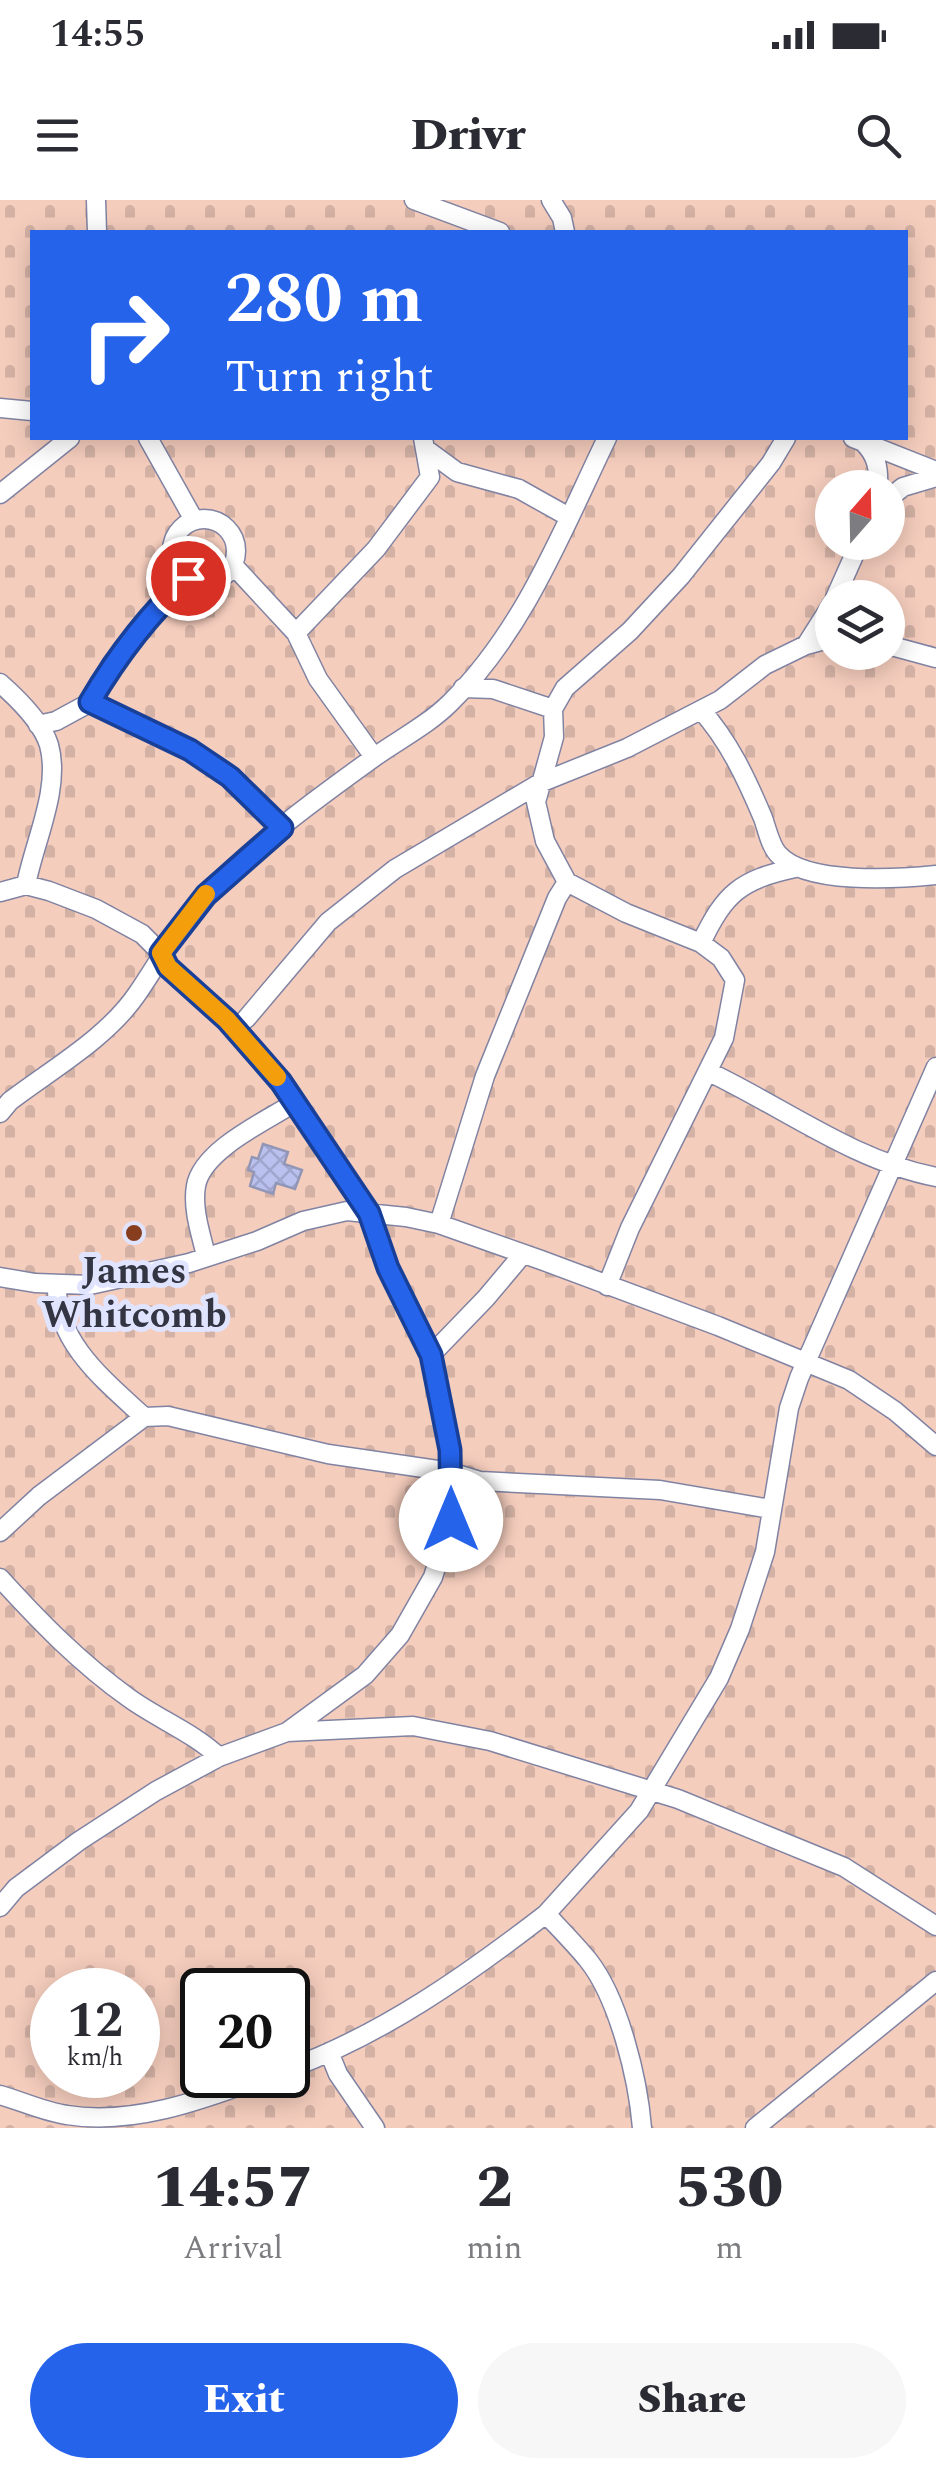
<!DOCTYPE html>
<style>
body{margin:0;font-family:Spectral,serif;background:#f7f7f7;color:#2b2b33;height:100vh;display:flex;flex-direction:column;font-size:38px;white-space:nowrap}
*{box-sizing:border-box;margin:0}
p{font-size:32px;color:#7c7c81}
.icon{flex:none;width:55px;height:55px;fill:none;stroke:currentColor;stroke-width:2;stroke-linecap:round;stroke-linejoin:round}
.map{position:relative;height:1928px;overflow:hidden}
.sheet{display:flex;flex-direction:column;background:#fff;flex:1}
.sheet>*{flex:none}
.banner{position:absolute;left:30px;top:30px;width:878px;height:210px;border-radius:0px;box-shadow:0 5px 25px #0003;background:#2563eb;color:#fff;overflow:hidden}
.needle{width:65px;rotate:20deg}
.buttons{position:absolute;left:815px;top:270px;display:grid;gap:20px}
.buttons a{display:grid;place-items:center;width:90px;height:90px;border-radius:50%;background:#fff;box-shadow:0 5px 25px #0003;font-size:50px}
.speed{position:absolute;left:30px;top:1768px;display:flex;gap:20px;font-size:50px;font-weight:700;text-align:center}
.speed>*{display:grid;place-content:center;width:130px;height:130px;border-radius:50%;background:#fff;box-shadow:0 5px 25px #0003;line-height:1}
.speed small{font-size:25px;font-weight:400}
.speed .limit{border:5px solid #111;border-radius:15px;background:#fff;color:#111}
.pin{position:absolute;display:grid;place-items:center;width:85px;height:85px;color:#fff;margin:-42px;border:5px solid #fff;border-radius:50%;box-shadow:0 2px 10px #0007}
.me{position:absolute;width:110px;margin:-55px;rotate:0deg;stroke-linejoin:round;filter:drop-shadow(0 0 8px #0008)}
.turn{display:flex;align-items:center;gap:35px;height:210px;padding:0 30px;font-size:45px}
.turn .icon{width:130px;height:130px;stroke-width:2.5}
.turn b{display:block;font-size:70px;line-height:85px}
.eta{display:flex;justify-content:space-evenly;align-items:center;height:170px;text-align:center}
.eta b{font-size:60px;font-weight:800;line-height:70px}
.action{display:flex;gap:20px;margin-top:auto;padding:20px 30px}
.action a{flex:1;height:115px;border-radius:60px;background:#2563eb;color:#fff;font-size:40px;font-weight:800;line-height:115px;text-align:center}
.action a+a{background:#f7f7f7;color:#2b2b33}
.status{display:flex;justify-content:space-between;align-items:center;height:70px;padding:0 50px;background:#fff;direction:ltr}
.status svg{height:28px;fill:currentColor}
header{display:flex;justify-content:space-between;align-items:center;height:130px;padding:0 30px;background:#fff;font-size:45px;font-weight:800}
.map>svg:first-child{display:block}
.cemetery{fill:url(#cemetery-stones);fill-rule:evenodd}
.building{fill:url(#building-cross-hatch);stroke:#9296b6;stroke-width:2.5}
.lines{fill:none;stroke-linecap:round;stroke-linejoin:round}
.minor-casing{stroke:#8083a2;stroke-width:21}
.minor{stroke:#fff;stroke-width:18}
.route-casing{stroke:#184099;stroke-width:25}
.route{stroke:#2563eb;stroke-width:18}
.slow{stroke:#f59e0b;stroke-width:18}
.poi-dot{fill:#863e1f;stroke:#e0e4ff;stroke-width:4}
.labels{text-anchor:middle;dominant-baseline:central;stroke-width:10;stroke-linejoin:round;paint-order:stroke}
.poi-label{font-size:38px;font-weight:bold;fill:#343542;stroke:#e0e4ff}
</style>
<div class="status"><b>14:55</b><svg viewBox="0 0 49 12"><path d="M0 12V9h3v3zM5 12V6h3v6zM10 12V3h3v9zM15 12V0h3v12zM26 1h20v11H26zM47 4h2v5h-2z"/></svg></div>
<header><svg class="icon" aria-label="menu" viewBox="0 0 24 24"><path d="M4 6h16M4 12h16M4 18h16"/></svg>Drivr<svg class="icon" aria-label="search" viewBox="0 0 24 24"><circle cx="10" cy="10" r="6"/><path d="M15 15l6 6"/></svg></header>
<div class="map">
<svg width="936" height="1928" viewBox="0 0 936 1928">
<defs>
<pattern id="cemetery-stones" width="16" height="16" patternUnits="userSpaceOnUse" patternTransform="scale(2.5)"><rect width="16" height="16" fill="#f5cdbd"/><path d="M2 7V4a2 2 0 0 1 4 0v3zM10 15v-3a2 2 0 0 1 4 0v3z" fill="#d3b1a4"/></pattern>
<pattern id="building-cross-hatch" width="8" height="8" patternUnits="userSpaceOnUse" patternTransform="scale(2.5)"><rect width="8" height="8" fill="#bbc1ef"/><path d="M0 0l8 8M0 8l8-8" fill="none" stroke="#a1a6ce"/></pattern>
</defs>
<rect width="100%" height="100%" fill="#e0e4ff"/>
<path class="cemetery" d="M0 0H936V1928H0ZM32 32H905V238H32ZM832 288H888V342H832ZM832 398H888V452H832ZM52 1790H138V1875H52ZM202 1790H288V1875H202Z"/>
<path class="building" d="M263 944 288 952 284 964 302 970 295 989 276 983 273 994 250 986 254 972 248 970 252 957 258 959Z"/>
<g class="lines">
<g class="minor-casing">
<path id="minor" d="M96 0 97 32
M414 0 500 32
M551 0 562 18 565 32
M0 208 32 211
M148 238 194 320
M853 238 936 271
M864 243C877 256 879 269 878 288
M427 250 457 272 519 289 569 317
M0 294 70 238
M888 299 903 287 936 277
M172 351a32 32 0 1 1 64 0a32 32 0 1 1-64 0Z
M233 365 296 433 318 479 374 557
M835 398 860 342
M296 433 376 349 430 277 423 238
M806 445 832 404
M888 445 936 458
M0 483C17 498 42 522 49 545 61 589 34 642 26 685
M463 488 493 489 553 509
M91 502 190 550 230 577 281 629
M701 510C729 541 747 580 763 618 767 629 770 645 778 654 805 685 897 679 936 675
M38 525 56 521 91 502 112 463 161 402 188 378
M0 692 26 685 49 691 96 709 142 734 161 753 168 767 227 819 281 882 369 1013 388 1068 431 1155 450 1250 451 1293V1320L433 1377 400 1435 365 1475 287 1532
M701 743C725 693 740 680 795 668
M246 819 328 722 395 669 540 583 627 548 720 500 765 465 806 445 832 438
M709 872C783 907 854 961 936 977
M0 913 10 901C52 869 107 838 137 794 160 761 178 725 206 695 254 644 319 597 376 556 400 539 429 524 450 503 524 431 563 329 607 238
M439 1024 485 876 557 698 567 682
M206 1056C201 1034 192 1009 196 986 202 950 266 921 294 903
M0 1077 35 1083 90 1085 189 1063 257 1041 303 1021 347 1011 406 1017 439 1024 541 1060 718 1126 849 1180 895 1211 936 1246
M57 1085C55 1142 105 1181 144 1217L168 1216 328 1254 451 1272 480 1281 660 1290 771 1309
M607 1086 630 1028 724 838 735 780 721 758 701 743 626 713 567 682 545 641 536 602 554 537 553 509 565 488 630 431 681 376 771 263 786 238
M431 1155 486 1098 523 1054
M0 1332 39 1296 144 1217
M0 1378C40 1422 80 1463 129 1498 158 1519 194 1533 219 1557
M0 1707 16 1688 79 1641 156 1591 219 1557 287 1532 413 1526 490 1541 678 1599 844 1667 936 1726
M546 1714C560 1729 575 1744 588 1760 619 1799 638 1879 642 1928
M329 1852 338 1874 375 1928
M288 1869C382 1835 467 1775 546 1714L639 1611 719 1478 740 1429 765 1352 789 1208 799 1178 936 867
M0 1895C21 1901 45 1912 67 1915 136 1926 207 1898 270 1875
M755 1928 936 1781"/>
</g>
<use href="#minor" class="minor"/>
</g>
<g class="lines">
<g class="route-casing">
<path id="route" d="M188 378C149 414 117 456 90 502L190 550 230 577 282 628 206 695 161 753 168 767 227 820 281 882 369 1013 388 1068 431 1155 450 1250 451 1320"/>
</g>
<use href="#route" class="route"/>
<path class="slow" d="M206 694 161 753 168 767 227 820 277 877"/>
</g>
<circle class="poi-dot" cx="134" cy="1033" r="10"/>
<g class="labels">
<g class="poi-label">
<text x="134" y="1072">James<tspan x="134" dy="44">Whitcomb</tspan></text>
</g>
</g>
</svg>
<div class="buttons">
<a><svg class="needle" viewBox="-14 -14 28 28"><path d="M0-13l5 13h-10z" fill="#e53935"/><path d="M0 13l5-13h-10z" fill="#7c7c81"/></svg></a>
<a><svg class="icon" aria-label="layers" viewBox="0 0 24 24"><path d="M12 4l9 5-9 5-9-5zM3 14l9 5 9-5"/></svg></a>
</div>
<div class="speed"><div>12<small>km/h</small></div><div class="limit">20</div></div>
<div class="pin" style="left:188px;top:378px;background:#d93025"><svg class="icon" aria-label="arrive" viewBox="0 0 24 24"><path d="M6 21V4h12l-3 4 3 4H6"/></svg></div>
<svg class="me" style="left:451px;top:1320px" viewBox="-20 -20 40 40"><circle r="19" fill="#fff"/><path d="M0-13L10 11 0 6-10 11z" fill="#2563eb"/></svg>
<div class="banner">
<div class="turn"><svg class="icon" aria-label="right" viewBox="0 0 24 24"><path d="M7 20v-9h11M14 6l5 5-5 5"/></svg><div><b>280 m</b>Turn right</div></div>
</div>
</div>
<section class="sheet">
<div class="eta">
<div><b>14:57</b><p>Arrival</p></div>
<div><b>2</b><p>min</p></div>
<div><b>530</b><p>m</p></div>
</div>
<div class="action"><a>Exit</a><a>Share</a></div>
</section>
